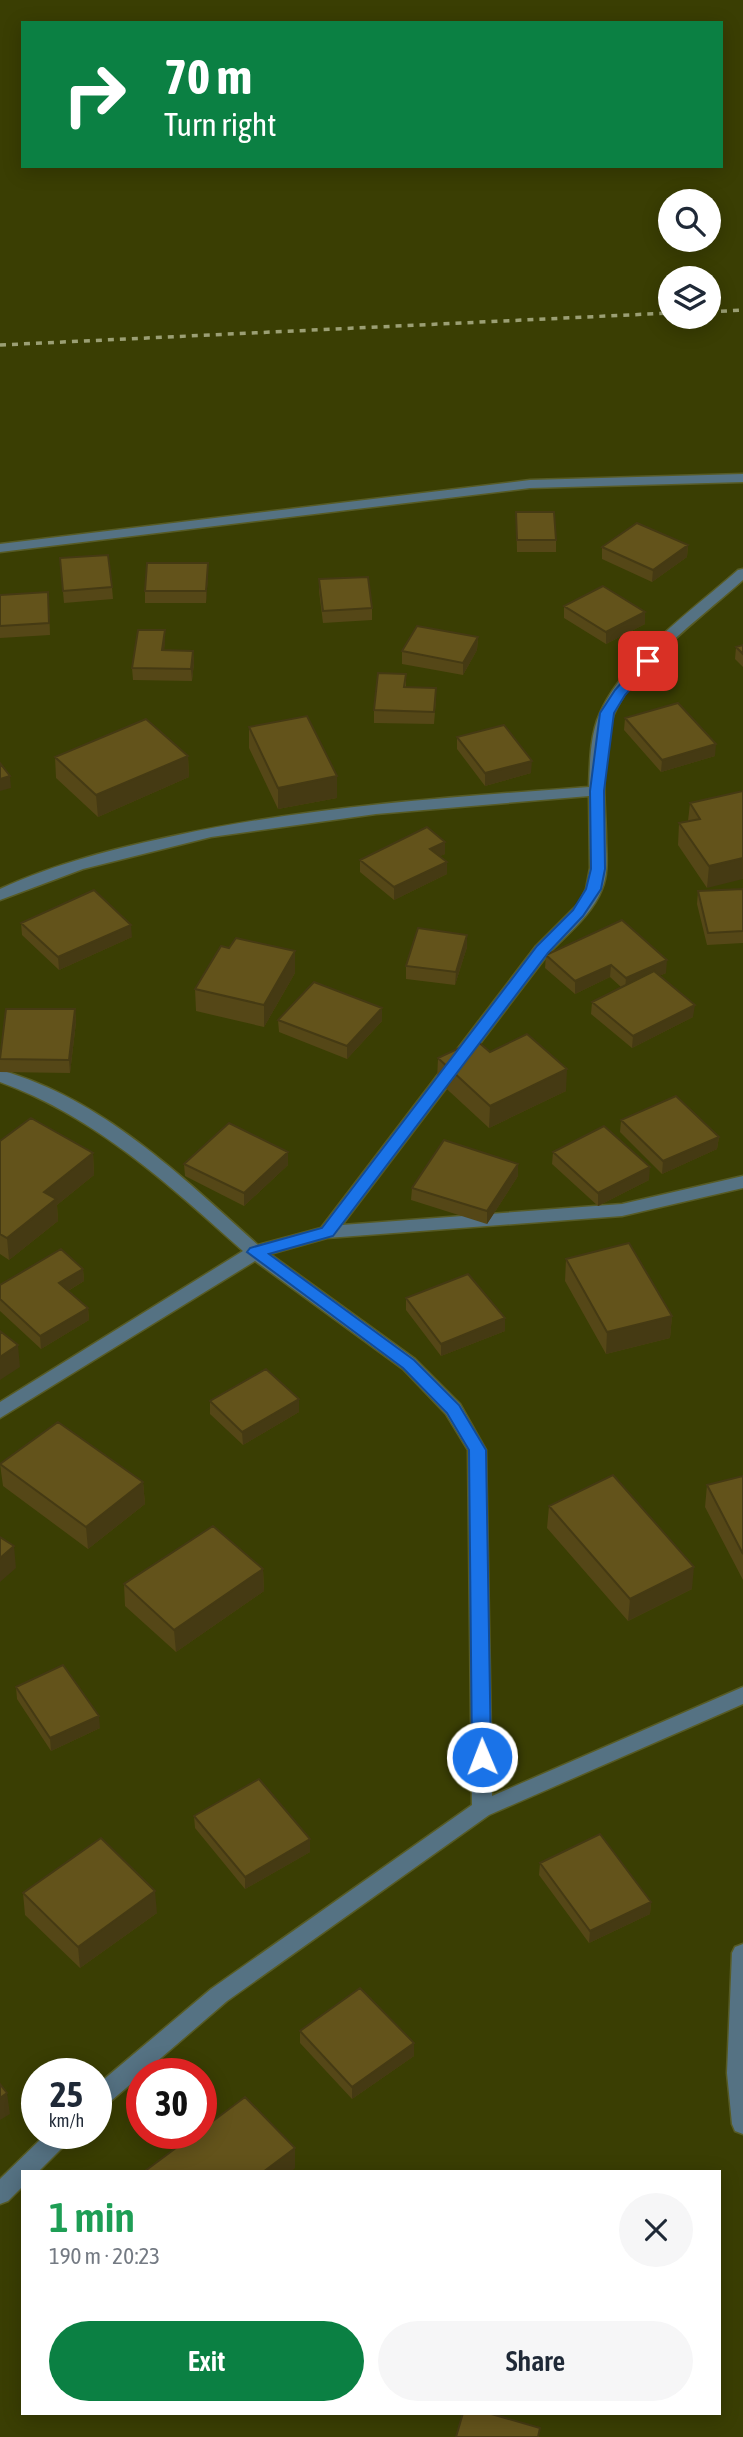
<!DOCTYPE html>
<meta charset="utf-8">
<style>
body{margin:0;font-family:"Asap Condensed",sans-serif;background:#f6f6f7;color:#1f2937;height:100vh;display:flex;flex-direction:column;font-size:26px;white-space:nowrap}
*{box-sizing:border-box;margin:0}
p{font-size:23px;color:#747a83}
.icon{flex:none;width:38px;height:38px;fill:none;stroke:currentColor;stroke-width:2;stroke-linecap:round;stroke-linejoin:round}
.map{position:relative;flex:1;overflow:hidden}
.panel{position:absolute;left:21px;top:2170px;width:700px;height:245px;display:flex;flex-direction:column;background:#fff;border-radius:0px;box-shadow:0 4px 18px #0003}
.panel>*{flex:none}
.hud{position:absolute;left:21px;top:21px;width:702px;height:147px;border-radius:0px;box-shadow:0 4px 18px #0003;background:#0b8043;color:#fff;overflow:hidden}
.buttons{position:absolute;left:658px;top:189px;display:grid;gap:14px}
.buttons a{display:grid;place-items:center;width:63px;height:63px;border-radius:50%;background:#fff;box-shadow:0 4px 18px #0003;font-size:35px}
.speed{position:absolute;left:21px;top:2058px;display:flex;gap:14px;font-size:35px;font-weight:700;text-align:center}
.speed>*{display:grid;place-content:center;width:91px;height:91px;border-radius:50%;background:#fff;box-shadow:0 4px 18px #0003;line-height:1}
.speed small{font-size:18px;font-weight:400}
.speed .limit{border:10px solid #d22;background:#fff;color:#111}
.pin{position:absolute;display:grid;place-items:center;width:60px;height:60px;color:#fff;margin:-30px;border-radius:14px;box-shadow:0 4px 10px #0006}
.me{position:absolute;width:77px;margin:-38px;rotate:359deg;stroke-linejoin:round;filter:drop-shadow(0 0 5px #0008)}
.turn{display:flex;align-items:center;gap:24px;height:147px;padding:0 28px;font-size:32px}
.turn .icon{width:91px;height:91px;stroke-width:2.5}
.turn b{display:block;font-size:49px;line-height:60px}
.round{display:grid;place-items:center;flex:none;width:74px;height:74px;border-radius:37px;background:#f6f6f7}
.overview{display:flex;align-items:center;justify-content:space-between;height:119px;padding:0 28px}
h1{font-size:42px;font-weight:600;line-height:52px;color:#1e9e55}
.cta{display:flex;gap:14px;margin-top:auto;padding:14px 28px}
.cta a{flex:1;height:80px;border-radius:42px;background:#0b8043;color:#fff;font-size:28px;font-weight:600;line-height:80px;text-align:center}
.cta a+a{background:#f6f6f7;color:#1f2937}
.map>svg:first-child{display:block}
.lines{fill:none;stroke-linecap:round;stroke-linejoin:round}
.street-casing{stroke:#575b25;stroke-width:3}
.street{fill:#557283;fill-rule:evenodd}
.rail{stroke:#9b9f74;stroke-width:3.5;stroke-dasharray:6 6;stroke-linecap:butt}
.wall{fill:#554717}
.shaded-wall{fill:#453a13}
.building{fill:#63531b;stroke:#453a13;stroke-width:2}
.route{fill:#1a73e8;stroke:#114b97;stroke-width:2}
</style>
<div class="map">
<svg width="743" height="2437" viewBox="0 0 743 2437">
<rect width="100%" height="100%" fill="#3a3e03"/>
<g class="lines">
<g class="street-casing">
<path id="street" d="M743 474V482L530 488 0 552V544L530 480Z
M743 569V580C704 615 634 666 614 714 599 752 605 796 606 836 606 853 609 872 602 889 592 915 567 934 548 954L342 1225 622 1204 743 1176V1188L622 1216 327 1238 270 1254 415 1359 460 1404 486 1450 492 1796 743 1687V1704L489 1815 227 2001 104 2107 96 2110V2086L211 1989 472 1805 468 1450 446 1414 403 1369 255 1261 0 1418V1402L243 1251C168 1184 96 1117 0 1082V1070C103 1099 181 1176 258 1245L321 1228 536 946 579 903 586 889 590 868 589 796 376 814 211 837 83 869 0 900V889C56 863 117 848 178 835 313 806 451 797 589 787 590 762 590 735 600 713 625 657 693 610 738 570Z
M743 1944V2134L735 2131 732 2124 727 2073 732 1953 735 1947Z
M47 2133H73L70 2140 38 2172H23V2186L8 2201 0 2204V2179Z"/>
</g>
<use href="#street" class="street"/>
<path class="rail" d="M709 312 743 310
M0 345 670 313"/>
</g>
<path class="wall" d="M516 512 556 540V552H517Z
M688 545 687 557 652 582 602 559V547Z
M60 558 112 587 113 599 64 603Z
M208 575 206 603H145V591Z
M319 579 372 608V620L323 623 319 591Z
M0 595 49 604 50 635 0 638Z
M564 606 645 624 606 644 564 618Z
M165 630 164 651H193L194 663 192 681 133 680 132 668Z
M478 637 477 650 463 675 402 664V651Z
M743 645V667L735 659 736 647Z
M406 674V687L436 700 434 724 374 723V710Z
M625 718 715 756 661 772 624 730Z
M249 727 337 798 278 809 249 748Z
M457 737 531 773 485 786 457 749Z
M188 756 189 777 98 817 56 778 55 757Z
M743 791 707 888 678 845 679 823 688 821 690 803Z
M445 842V854L440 856 447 862V874L394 900 360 872V860Z
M743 889V943L707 945 697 904 698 891Z
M21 923 132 937 59 970 22 935Z
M467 935V947L455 985 406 979V966Z
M546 955 666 973 659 976 693 1017 632 1048 591 1014 592 1002 621 987 610 977 575 994 545 968Z
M295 973 264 1027 196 1011 195 989Z
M382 1008V1021L347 1059 279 1032 278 1020Z
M75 1009 76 1022 70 1073 0 1072V1052Z
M490 1052 566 1091 489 1128 437 1080 438 1058Z
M621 1120 719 1137 717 1149 662 1174 620 1132Z
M0 1141 93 1153 94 1175 57 1205 58 1221 9 1260 0 1254Z
M288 1152V1165L244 1206 185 1176 184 1164Z
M553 1152 649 1180 598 1206 552 1164Z
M518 1164V1176L487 1224 411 1200 412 1188Z
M566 1259 672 1316 670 1338 606 1354 565 1281Z
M83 1269 84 1281 68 1291 88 1308 89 1320 41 1349 0 1311V1285Z
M406 1298 505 1331 441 1356 406 1310Z
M210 1401 299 1412 243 1445 210 1414Z
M0 1464 143 1482 145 1504 88 1549 3 1486Z
M743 1476V1580L705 1507 707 1485Z
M549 1506 692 1589 628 1621 547 1528Z
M263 1569 264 1591 176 1652 125 1606 124 1584Z
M16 1687 100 1728 51 1751 17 1699Z
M194 1816 310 1839V1852L245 1889 195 1828Z
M540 1863 651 1902 650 1914 589 1943 539 1875Z
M23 1893 157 1913 80 1968 25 1915Z
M300 2031 414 2056 352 2099 300 2043Z"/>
<path class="shaded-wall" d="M688 545 687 557 652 582 653 570Z
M208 563V575L206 603V591Z
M645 612V624L606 644V632Z
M165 630V642L163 663 162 650Z
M478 637 477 650 463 675V663Z
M193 651 194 663 192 681 191 669Z
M716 744 715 756 661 772 662 760Z
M188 756 189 777 98 817 96 795Z
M532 761 531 773 485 786V773Z
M10 776 11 788 0 791V779Z
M337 776V798L278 809V788Z
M445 842V854L430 861V849Z
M743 858V879L707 888 709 866Z
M447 862V874L394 900V887Z
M131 925 132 937 59 970 58 957Z
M467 935V947L455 985 456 972Z
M295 951V973L264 1027V1005Z
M667 960 666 973 625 991 626 978Z
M611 965 610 977 575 994V981Z
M695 1005 693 1017 632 1048 633 1036Z
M382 1008V1021L347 1059V1046Z
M75 1009 76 1022 70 1073 69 1060Z
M567 1069 566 1091 489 1128 490 1106Z
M719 1137 717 1149 662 1174 663 1161Z
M288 1152V1165L244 1206V1193Z
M93 1153 94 1175 57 1205 58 1221 9 1260 7 1238 44 1192Z
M518 1164V1176L487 1224V1211Z
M650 1167 649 1180 598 1206V1193Z
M83 1269 84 1281 61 1295 59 1283Z
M88 1308 89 1320 41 1349 40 1336Z
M672 1316 670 1338 606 1354 607 1332Z
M505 1318V1331L441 1356V1344Z
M18 1345 20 1367 0 1380V1357Z
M299 1399V1412L243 1445 242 1432Z
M143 1482 145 1504 88 1549 86 1527Z
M14 1546 16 1568 0 1582V1558Z
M694 1567 692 1589 628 1621 630 1599Z
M263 1569 264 1591 176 1652 174 1630Z
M99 1716 100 1728 51 1751 50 1738Z
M310 1839V1852L245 1889V1877Z
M155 1891 157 1913 80 1968 78 1947Z
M651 1902 650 1914 589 1943 590 1931Z
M414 2043V2056L352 2099V2087Z
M7 2093 10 2114 0 2120V2098Z
M295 2148V2168L291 2172H263Z"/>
<path class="building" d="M516 512H554L556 540H517Z
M637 523 688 545 653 570 602 547Z
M108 555 112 587 63 591 60 558Z
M147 563H208L206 591H145Z
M368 577 372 608 323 611 319 579Z
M603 586 645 612 606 632 564 606Z
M48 592 49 623 0 626V595Z
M417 626 478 637 463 663 402 651Z
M138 630H165L162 650 193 651 191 669 132 668Z
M743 645V654L736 647Z
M378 673 406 674 404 687 436 688 434 712 374 710Z
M678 703 716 744 662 760 625 718Z
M307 716 337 776 278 788 249 727Z
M146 719 188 756 96 795 55 757Z
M504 725 532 761 485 773 457 737Z
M0 763 10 776 0 779Z
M743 791V858L709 866 679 823 700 819 690 803Z
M427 827 445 842 430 849 447 862 394 887 360 860Z
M743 889V931L708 933 698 891Z
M94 890 131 925 58 957 21 923Z
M622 920 667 960 626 978 611 965 575 981 546 955Z
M418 928 467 935 456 972 406 966Z
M236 938 295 951 264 1005 195 989 221 946 229 948Z
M654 971 695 1005 633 1036 592 1002Z
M314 982 382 1008 347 1046 278 1020Z
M6 1009H75L69 1060 0 1059Z
M527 1034 567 1069 490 1106 438 1058 476 1040 490 1052Z
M676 1096 719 1137 663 1161 621 1120Z
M31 1118 93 1153 44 1192 56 1199 7 1238 0 1234V1141Z
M229 1123 288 1152 244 1193 184 1164Z
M604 1126 650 1167 598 1193 553 1152Z
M444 1140 518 1164 487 1211 412 1188Z
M629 1243 672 1316 607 1332 566 1259Z
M61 1249 83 1269 59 1283 88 1308 40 1336 0 1299V1285Z
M468 1274 505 1318 441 1344 406 1298Z
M0 1331 18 1345 0 1357Z
M266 1369 299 1399 242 1432 210 1401Z
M58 1422 143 1482 86 1527 0 1464Z
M613 1475 694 1567 630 1599 549 1506Z
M743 1476V1554L707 1485Z
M213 1526 263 1569 174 1630 124 1584Z
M0 1537 14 1546 0 1558Z
M63 1665 99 1716 50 1738 16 1687Z
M259 1779 310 1839 245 1877 194 1816Z
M600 1834 651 1902 590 1931 540 1863Z
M101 1838 155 1891 78 1947 23 1893Z
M360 1988 414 2043 352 2087 300 2031Z
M0 2084 7 2093 0 2098Z
M245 2097 295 2148 263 2172 145 2171 196 2133H201V2130Z
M463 2413H488L540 2428 538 2437H456Z"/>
<path class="route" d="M643 658 655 661 625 695 614 713 604 791 605 869 601 889 583 916 548 953 333 1236 269 1254 414 1360 459 1405 486 1450 491 1757 482 1765 472 1757 469 1450 447 1413 403 1368 247 1252 250 1248 322 1228 537 946 573 910 586 889 591 869 590 791 600 713 615 690Z"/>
</svg>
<div class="buttons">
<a><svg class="icon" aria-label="search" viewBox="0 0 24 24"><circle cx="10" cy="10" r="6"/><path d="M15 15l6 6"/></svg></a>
<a><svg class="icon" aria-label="layers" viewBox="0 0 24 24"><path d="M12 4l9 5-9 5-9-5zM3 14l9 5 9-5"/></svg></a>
</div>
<div class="speed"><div>25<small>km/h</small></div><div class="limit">30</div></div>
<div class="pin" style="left:648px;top:661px;background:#d93025"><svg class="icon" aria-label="arrive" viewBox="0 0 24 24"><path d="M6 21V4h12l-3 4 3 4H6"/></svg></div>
<svg class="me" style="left:482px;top:1757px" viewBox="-20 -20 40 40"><circle r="17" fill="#1a73e8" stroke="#fff" stroke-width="3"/><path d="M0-11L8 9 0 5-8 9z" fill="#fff"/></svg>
<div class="hud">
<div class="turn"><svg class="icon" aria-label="right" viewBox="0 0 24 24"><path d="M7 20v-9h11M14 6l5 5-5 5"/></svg><div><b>70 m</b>Turn right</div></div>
</div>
<section class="panel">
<div class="overview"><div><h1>1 min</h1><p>190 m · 20:23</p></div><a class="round"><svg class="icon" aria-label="close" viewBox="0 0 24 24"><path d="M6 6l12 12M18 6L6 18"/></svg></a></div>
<div class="cta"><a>Exit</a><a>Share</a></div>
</section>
</div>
